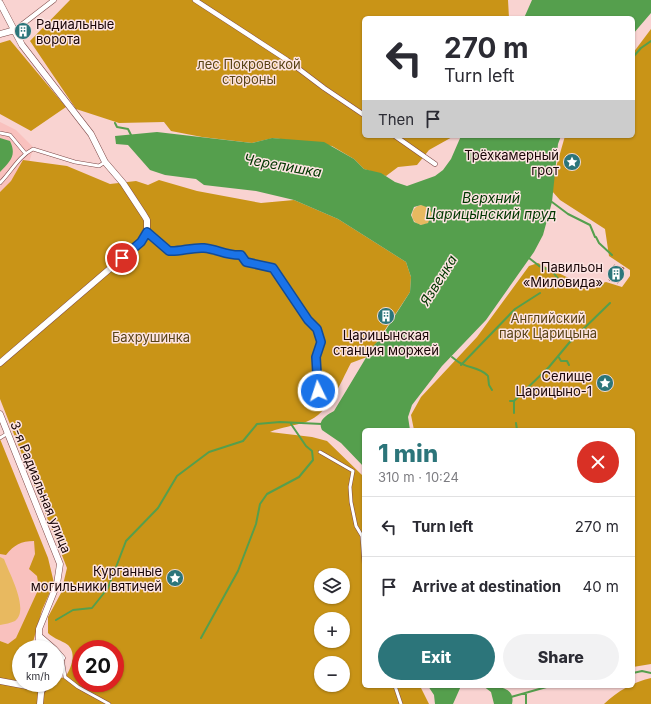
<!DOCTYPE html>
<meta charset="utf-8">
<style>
body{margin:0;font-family:Inter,sans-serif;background:#f2f2f3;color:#2b2b33;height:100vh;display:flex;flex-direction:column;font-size:15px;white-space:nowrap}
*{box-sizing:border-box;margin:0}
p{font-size:13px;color:#7c7c81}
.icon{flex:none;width:22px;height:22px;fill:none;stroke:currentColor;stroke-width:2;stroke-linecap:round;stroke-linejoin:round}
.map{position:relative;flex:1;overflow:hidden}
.details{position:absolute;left:362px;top:428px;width:273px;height:260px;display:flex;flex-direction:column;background:#fff;border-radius:6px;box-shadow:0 1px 3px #0004}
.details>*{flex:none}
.top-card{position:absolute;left:362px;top:16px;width:273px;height:122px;border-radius:6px;box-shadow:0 1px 3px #0004;background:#fff;color:#2b2b33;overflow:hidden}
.tools{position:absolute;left:314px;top:568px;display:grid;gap:8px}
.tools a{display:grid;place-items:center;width:36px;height:36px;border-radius:50%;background:#fff;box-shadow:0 1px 3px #0004;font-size:20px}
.speed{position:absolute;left:12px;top:640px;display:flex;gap:8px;font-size:20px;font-weight:700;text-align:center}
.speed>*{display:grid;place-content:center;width:52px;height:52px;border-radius:50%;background:#fff;box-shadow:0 1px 3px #0004;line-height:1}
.speed small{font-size:10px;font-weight:400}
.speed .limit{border:6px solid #d22;background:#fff;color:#111}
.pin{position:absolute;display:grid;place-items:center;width:34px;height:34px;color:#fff;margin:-17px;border:2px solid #fff;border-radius:50%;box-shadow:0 1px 4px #0007}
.me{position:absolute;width:44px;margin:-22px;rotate:356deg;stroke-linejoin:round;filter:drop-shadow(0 0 3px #0008)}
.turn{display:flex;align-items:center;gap:14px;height:84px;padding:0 16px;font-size:18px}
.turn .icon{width:52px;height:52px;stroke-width:2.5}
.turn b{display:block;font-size:28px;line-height:34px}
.then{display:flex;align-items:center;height:38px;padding:0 16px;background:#0003;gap:8px;font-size:15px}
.round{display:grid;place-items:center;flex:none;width:42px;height:42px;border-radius:21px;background:#f2f2f3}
.overview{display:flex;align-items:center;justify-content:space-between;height:68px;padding:0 16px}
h1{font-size:24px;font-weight:800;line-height:30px;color:#2c757a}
.cta{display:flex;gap:8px;margin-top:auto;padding:8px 16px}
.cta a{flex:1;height:46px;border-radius:24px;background:#2c757a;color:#fff;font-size:16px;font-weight:800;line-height:46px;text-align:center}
.cta a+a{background:#f2f2f3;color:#2b2b33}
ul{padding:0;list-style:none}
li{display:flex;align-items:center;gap:12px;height:60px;padding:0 16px;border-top:1px solid #e1e1e2}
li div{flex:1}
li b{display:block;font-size:15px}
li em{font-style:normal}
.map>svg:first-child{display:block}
.built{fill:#f9c1be}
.green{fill:#e8b960}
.forest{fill:#c99417;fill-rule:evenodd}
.water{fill:#559f4d;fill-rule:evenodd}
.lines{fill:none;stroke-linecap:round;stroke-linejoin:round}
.stream{stroke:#559f4d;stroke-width:2}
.building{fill:#ec845c;stroke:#996754}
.service-casing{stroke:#7e4a49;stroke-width:4}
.pedestrian-casing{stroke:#7e4a49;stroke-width:5.5}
.minor-casing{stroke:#7e4a49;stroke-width:7}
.service{stroke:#fff;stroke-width:3}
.pedestrian{stroke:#fff;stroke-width:4.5}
.minor{stroke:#fff;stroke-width:6}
.route-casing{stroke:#114b97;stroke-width:10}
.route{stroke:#1a73e8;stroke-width:7}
.labels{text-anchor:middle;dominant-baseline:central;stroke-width:3;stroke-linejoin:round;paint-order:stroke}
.poi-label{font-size:13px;fill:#180506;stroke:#fde4e2;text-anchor:end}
.park-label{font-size:13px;fill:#594316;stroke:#fde4e2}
.street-label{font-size:13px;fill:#180506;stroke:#fde4e2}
.water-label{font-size:14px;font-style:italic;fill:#003600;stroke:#fde4e2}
</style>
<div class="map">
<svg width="651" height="704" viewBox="0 0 651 704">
<rect width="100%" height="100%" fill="#f9d3d1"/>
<path class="built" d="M0 122 16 130 33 147V149L28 166 0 195Z
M0 439 48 558 54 583 42 610 33 642 8 644 0 641Z"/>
<path class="green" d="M412 215a10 10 0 1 1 20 0a10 10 0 1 1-20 0Z
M0 557 4 559C9 573 30 610 15 621 11 623 5 624 0 625Z"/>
<path class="forest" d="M70 0H508L509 18H364V136H454L429 150 417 165 398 167 386 176 364 169 354 159 332 146 273 138 252 143 202 137 171 131 164 122 119 123 76 109 30 41Z
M651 29V664L633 667V430H414L411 415 421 397 477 337 529 266 538 263 579 283H603L606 282 622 287 630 276V270L609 256 605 229 560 200 552 191 555 171 565 136H633V53Z
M10 40 66 107 31 131 0 114V43Z
M23 160 67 166 110 184 136 181 148 185 159 180 197 191 261 203 294 200 338 219 406 262 411 277 410 292 367 357 351 363C340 383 330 413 306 422 294 426 281 427 270 432L312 437 327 441 364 477V686H420L429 704H0V641L8 644 16 638 39 588 37 576 29 569 35 554 34 541C21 541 14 545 6 555L0 554V439L48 558 54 583 42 610 33 642 29 645 28 649H21V683H55V677L57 681V679L65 677C72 668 78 650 65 643 58 639 53 638 48 633V617L61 593 67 568 0 399V192L11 181ZM321 575H343V597H321ZM321 619H343V641H321ZM81 649H115V683H81ZM321 663H343V685H321Z
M651 678V704H604C618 691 633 682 651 678Z"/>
<path class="water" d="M532 0H651V13L633 34V18H524Z
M157 132 252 143 272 138 324 142 354 159 364 169 381 173 395 182 407 186 435 176 443 170 451 159 461 136H561L558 144 552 202 543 235 534 252 486 320 442 366 412 405 408 417 410 430H364V467L341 443 322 430C317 420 327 415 334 411L373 346 380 339 410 292 411 277 406 262 338 219 294 200 256 191 204 185 196 179 165 175 150 170 128 145 116 144 115 136ZM421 205 429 208 432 213 428 223 421 225 414 222 411 215 414 207Z
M0 138 10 141C17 156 10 161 0 172Z
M428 686H461L453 704H435L434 695Z
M483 686C496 686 516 686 512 704H494L491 692Z"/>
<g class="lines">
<path class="stream" d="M633 57 641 48 651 41
M115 123 117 127 128 129 131 135
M552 202 568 214 590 225 595 237
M596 237 599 243 612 255
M529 258 538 265
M539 266 552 271 560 281 572 286 576 284
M581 285 587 284 602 285
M558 356 561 361H567L569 365
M452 357 457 361
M457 361C466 368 479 367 487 375
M461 365 515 309 540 293
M488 376 489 385 492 390
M510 401H514L549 367 569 343 610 303
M514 401V413
M516 423 517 430
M56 620 73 610 92 608 108 588 126 541 158 508 177 476 209 452 243 441 257 424 280 422 322 424
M201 638 238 571 256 524 260 504 267 494 299 477 313 460 312 451 306 446 291 424
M633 673 642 671 651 673
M526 693V704
M511 697 550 686"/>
</g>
<path class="building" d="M614 265 624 268 618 283 609 280Z"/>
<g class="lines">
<g class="service-casing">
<path id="service" d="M0 133 10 135 25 153
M0 183C11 172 19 156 33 149L75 162 99 166 105 162
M147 232 169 251C180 252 192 247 204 248 217 249 227 256 241 255L246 262 273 268 308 321 317 329 321 343 316 357 317 383 318 391 324 402
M0 438 8 433
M320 452 353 471 350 487 351 502 356 526 362 536 364 564
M62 658 65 677 78 687 109 704
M395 686 401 704"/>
</g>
<g class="pedestrian-casing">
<path id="pedestrian" d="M195 0 287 60 324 88 364 115
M15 30 54 0
M395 136 435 164"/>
</g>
<g class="minor-casing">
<path id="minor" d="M0 3 22 45 91 134 105 162 123 183 144 215 147 220V232L141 242 0 363
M0 34 15 30
M0 414 60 564 57 584 39 629V636L54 649
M39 649V636
M55 650 62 658
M0 681 43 689
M40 704 42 683"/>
</g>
<use href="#service" class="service"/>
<use href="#pedestrian" class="pedestrian"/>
<use href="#minor" class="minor"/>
</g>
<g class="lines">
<g class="route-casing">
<path id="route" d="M122 258 141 242 147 232 169 251C180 252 192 247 204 248 217 249 227 256 241 255L246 262 273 268 308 320 317 329 321 342 316 357 318 391"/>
</g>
<use href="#route" class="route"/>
</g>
<defs>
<g id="building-disc" transform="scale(0.9)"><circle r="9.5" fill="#2c757a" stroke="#fde4e2"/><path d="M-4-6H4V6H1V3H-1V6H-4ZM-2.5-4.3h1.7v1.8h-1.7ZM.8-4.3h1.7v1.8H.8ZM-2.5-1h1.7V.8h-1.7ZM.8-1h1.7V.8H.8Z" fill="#fff"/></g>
<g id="sight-disc" transform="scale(0.9)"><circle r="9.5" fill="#2c757a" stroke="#fde4e2"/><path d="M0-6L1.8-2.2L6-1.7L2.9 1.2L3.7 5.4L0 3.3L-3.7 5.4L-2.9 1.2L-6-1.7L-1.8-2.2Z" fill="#fff"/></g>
</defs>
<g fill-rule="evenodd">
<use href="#building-disc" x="23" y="31"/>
<use href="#sight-disc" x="572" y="162"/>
<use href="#building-disc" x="616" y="274"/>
<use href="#building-disc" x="386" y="316"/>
<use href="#sight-disc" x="605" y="383"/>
<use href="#sight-disc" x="175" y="578"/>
</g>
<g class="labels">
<g class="poi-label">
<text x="36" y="24" text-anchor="start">Радиальные<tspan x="36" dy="15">ворота</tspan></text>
<text x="559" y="155">Трёхкамерный<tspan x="559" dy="15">грот</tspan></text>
<text x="603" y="267">Павильон<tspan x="603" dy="15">«Миловида»</tspan></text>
<text x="386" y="335" text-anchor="middle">Царицынская<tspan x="386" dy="15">станция моржей</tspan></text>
<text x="592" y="376">Селище<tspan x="592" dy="15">Царицыно-1</tspan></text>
<text x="162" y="571">Курганные<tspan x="162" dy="15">могильники вятичей</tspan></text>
</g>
<g class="park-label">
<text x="249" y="64">лес Покровской<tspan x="249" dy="15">стороны</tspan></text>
<text x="548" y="318">Английский<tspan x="548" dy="15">парк Царицына</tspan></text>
<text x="151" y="337">Бахрушинка</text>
</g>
<g class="street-label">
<text transform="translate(41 487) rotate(68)">3-я Радиальная улица</text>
</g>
<g class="water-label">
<text transform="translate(283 165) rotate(10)">Черепишка</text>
<text x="491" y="197">Верхний<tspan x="491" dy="16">Царицынский пруд</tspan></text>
<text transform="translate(438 280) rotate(-58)">Язвенка</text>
</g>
</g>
</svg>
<div class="tools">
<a><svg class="icon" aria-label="layers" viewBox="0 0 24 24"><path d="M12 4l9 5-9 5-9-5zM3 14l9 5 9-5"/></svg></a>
<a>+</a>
<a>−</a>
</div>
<div class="speed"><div>17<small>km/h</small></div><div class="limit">20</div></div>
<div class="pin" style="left:122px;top:258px;background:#d93025"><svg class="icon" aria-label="arrive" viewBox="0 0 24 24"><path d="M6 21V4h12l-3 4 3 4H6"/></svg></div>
<svg class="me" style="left:318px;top:391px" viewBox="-20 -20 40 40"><circle r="17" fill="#1a73e8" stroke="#fff" stroke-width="3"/><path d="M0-11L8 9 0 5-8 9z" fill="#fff"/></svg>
<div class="top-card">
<div class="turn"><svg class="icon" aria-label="left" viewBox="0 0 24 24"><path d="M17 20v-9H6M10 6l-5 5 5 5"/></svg><div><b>270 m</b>Turn left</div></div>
<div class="then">Then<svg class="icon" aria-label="arrive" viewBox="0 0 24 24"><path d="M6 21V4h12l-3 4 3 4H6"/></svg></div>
</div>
<section class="details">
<div class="overview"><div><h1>1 min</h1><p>310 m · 10:24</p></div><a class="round" style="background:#d93025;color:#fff"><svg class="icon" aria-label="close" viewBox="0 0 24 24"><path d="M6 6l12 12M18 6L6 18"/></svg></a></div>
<ul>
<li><svg class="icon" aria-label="left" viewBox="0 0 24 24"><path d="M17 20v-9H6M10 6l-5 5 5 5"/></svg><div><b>Turn left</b></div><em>270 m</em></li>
<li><svg class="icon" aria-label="arrive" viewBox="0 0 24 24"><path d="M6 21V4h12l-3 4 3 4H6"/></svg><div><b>Arrive at destination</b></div><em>40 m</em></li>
</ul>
<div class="cta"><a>Exit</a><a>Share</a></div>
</section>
</div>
